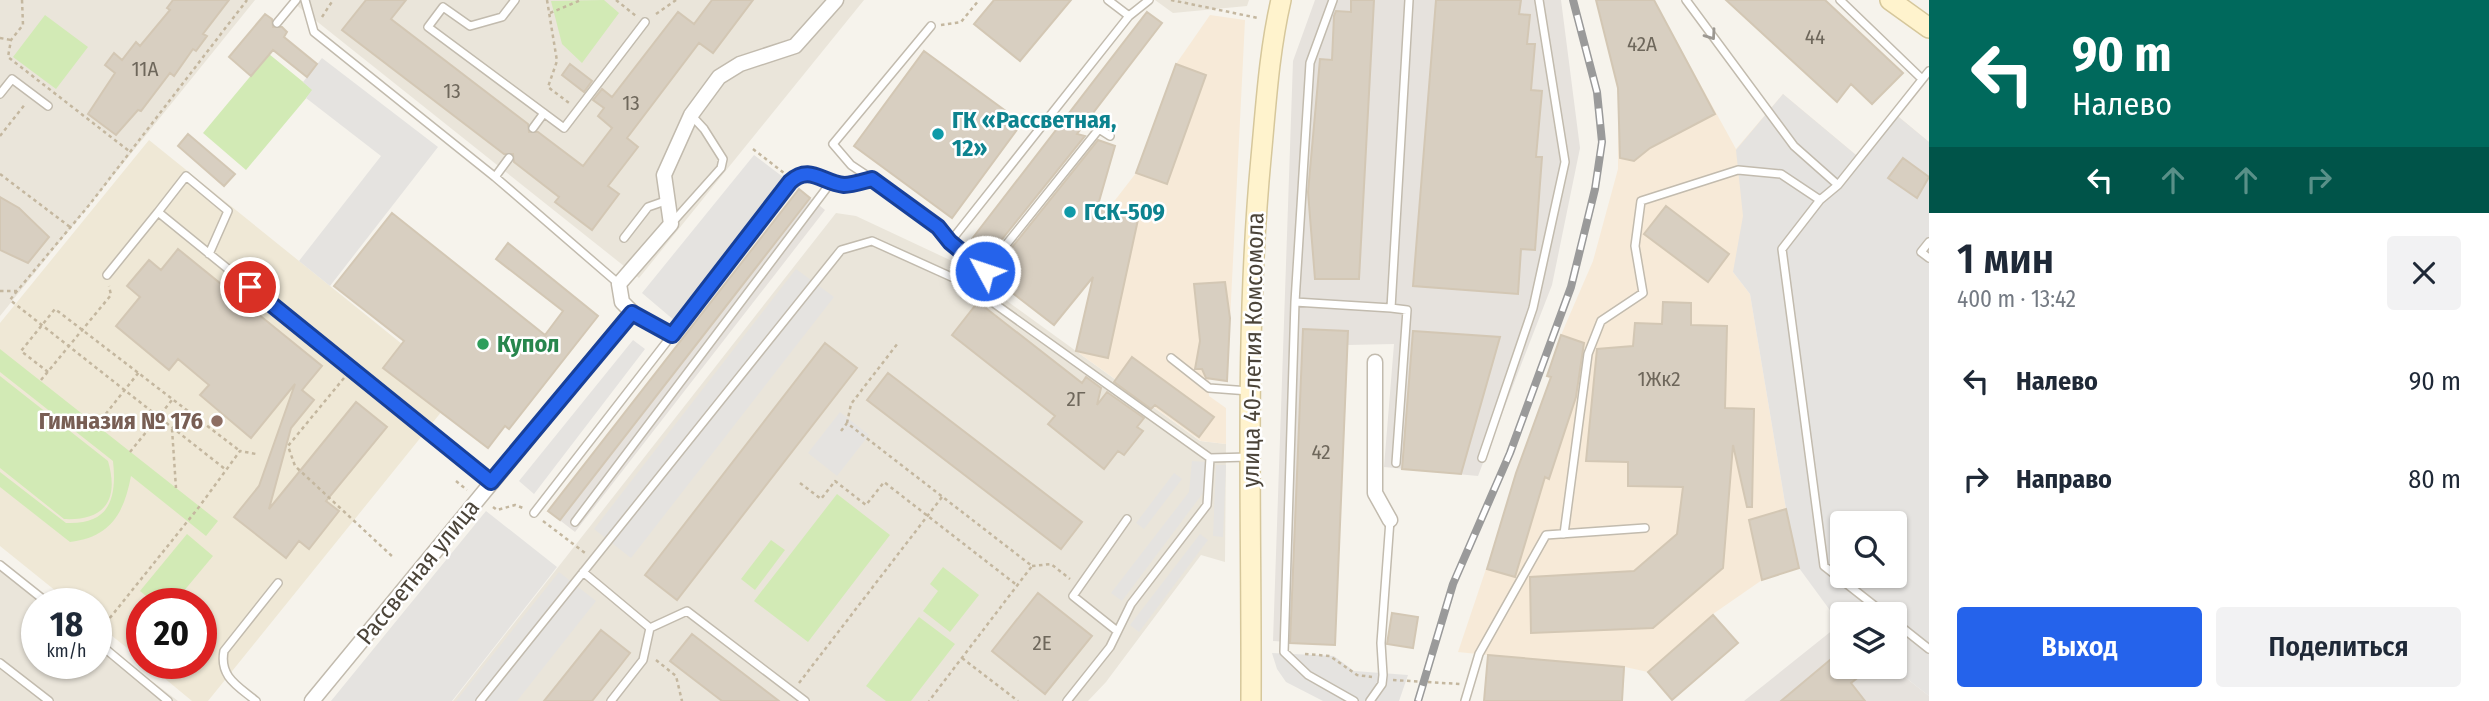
<!DOCTYPE html>
<html lang="ru">
<meta charset="utf-8">
<style>
body{margin:0;font-family:"Fira Sans Condensed",sans-serif;background:#f2f2f3;color:#1f2937;height:100vh;display:flex;flex-direction:column;font-size:26px;white-space:nowrap}
*{box-sizing:border-box;margin:0}
p{font-size:23px;color:#747a83}
.icon{flex:none;width:38px;height:38px;fill:none;stroke:currentColor;stroke-width:2;stroke-linecap:round;stroke-linejoin:round}
.map{position:relative;flex:1;overflow:hidden}
.drawer{display:flex;flex-direction:column;background:#fff;width:560px}
.drawer>*{flex:none}
.guide{background:#00695c;color:#fff;overflow:hidden}
.fabs{position:absolute;left:1830px;top:511px;display:grid;gap:14px}
.fabs a{display:grid;place-items:center;width:77px;height:77px;border-radius:7px;background:#fff;box-shadow:0 2px 5px #0004;font-size:35px}
.speed{position:absolute;left:21px;top:588px;display:flex;gap:14px;font-size:35px;font-weight:700;text-align:center}
.speed>*{display:grid;place-content:center;width:91px;height:91px;border-radius:50%;background:#fff;box-shadow:0 2px 5px #0004;line-height:1}
.speed small{font-size:18px;font-weight:400}
.speed .limit{border:10px solid #d22;background:#fff;color:#111}
.pin{position:absolute;display:grid;place-items:center;width:60px;height:60px;color:#fff;margin:-30px;border:4px solid #fff;border-radius:50%;box-shadow:0 2px 7px #0007}
.me{position:absolute;width:77px;margin:-38px;rotate:310deg;stroke-linejoin:round;filter:drop-shadow(0 0 5px #0008)}
.turn{display:flex;align-items:center;gap:24px;height:147px;padding:0 28px;font-size:32px}
.turn .icon{width:91px;height:91px;stroke-width:2.5}
.turn b{display:block;font-size:49px;line-height:60px}
.lanes{display:flex;align-items:center;height:66px;padding:0 28px;background:#0003;justify-content:center;gap:35px;direction:ltr}
.lanes .off{opacity:.35}
.round{display:grid;place-items:center;flex:none;width:74px;height:74px;border-radius:7px;background:#f2f2f3}
.summary{display:flex;align-items:center;justify-content:space-between;height:119px;padding:0 28px}
h1{font-size:42px;font-weight:600;line-height:52px}
.button{display:flex;gap:14px;margin-top:auto;padding:14px 28px}
.button a{flex:1;height:80px;border-radius:7px;background:#2563eb;color:#fff;font-size:28px;font-weight:600;line-height:80px;text-align:center}
.button a+a{background:#f2f2f3;color:#1f2937}
ul{padding:0;list-style:none}
li{display:flex;align-items:center;gap:21px;height:98px;padding:0 28px}
li div{flex:1}
li b{display:block;font-size:26px}
li em{font-style:normal}
main{display:flex;flex:1;min-height:0}
.map>svg:first-child{display:block}
.residential{fill:#eae5da}
.commercial{fill:#f7ead8}
.industrial{fill:#e6e2dd}
.education{fill:#efe8d6}
.green{fill:#d2eab5}
.parking{fill:#e5e3e0;fill-rule:evenodd}
.building{fill:#d8cfc1;stroke:#d3c7b4;stroke-width:2}
.lines{fill:none;stroke-linecap:round;stroke-linejoin:round}
.lane-casing{stroke:#c2bbae;stroke-width:10}
.street-casing{stroke:#c2bbae;stroke-width:17}
.secondary-casing{stroke:#d6c79b;stroke-width:22}
.path{stroke:#c4b79f;stroke-width:2.5;stroke-dasharray:3.5 3.5;stroke-linecap:butt}
.lane{stroke:#fff;stroke-width:7}
.street{stroke:#fff;stroke-width:14}
.secondary{stroke:#fff3cd;stroke-width:19}
.rail-casing{stroke:#9a9a9a;stroke-width:8}
.rail{stroke:#fff;stroke-width:5;stroke-dasharray:16;stroke-linecap:butt}
.oneway{stroke:#9c9892}
.route-casing{stroke:#184099;stroke-width:18}
.route{stroke:#2563eb;stroke-width:12}
.culture-dot{fill:#0f9aa8;stroke:#fff;stroke-width:2.5}
.leisure-dot{fill:#2e9e5b;stroke:#fff;stroke-width:2.5}
.education-dot{fill:#8d6e63;stroke:#fff;stroke-width:2.5}
.labels{text-anchor:middle;dominant-baseline:central;stroke-width:5;stroke-linejoin:round;paint-order:stroke}
.number-label{font-size:21px;fill:#6e675b}
.culture-label{font-size:24px;font-weight:bold;fill:#0d838f;stroke:#fff;text-anchor:start}
.leisure-label{font-size:24px;font-weight:bold;fill:#27864d;stroke:#fff;text-anchor:start}
.street-label{font-size:24px;fill:#4b4439;stroke:#fff}
.education-label{font-size:24px;font-weight:bold;fill:#785e54;stroke:#fff;text-anchor:end}
</style>
<main>
<div class="map">
<svg width="1929" height="701" viewBox="0 0 1929 701">
<rect width="100%" height="100%" fill="#f6f3ec"/>
<path class="residential" d="M0 0H255L0 316Z
M290 0H864L639 278Z
M1155 0H1249L1247 6 1173 13Z
M836 213 856 216 952 261 1200 441 1226 444 1225 562 1201 555 1106 682 1088 701H453Z
M0 566 49 604H37V663H96V639L178 701H0Z"/>
<path class="commercial" d="M1654 0 1736 149 1783 94 1856 155 1894 113 1929 142 1733 272 1750 294 1786 509 1799 568 1762 580 1713 614 1738 643 1672 700 1648 672 1625 667 1622 701 1488 655 1458 652 1550 379 1547 376 1561 335 1593 261 1618 169V88Z
M1210 15 1245 20 1227 381 1209 379V396L1226 408V444L1201 441 1076 351 1109 208 1136 173 1176 64Z"/>
<path class="industrial" d="M1315 0H1561L1580 148 1552 285 1478 476 1384 467 1394 344 1348 345 1335 645 1273 641 1293 61Z
M799 189 825 210 575 532 548 511Z
M1839 625 1843 628V667H1892L1929 696V701H1744Z"/>
<path class="education" d="M149 140 459 390 208 701H192L146 663H201V604H142V660L96 623V604H72L0 546V323Z"/>
<path class="green" d="M604 0 619 13 582 63 562 44 551 1Z
M45 15 88 47 56 89 13 57Z
M269 54 313 90 246 170 203 133Z
M0 349 218 521 206 536 131 476C124 513 111 537 70 542L0 487V472L66 523C110 525 117 498 113 461L0 372Z
M0 376 108 461C119 499 106 521 64 519L0 468Z
M837 494 890 535 808 642 754 601Z
M187 534 213 556 173 604H156L140 591Z
M771 540 785 550 755 590 741 579Z
M943 567 979 595 950 632 923 611 938 591 930 584Z
M919 617 955 644 911 701H886L866 686Z"/>
<path class="parking" d="M322 58 438 147 330 286 299 261 381 156 306 98 312 90 303 82Z
M1783 94 1856 155 1894 113 1929 142V696L1892 667H1895V614H1843V628L1799 568 1786 509 1750 294 1733 272 1743 216 1736 150ZM1843 523H1895V576H1843Z
M754 155 783 177 675 321 642 293Z
M796 269 834 297 631 558 594 529Z
M633 340 645 349 534 494 519 481Z
M840 412 869 435 837 476 808 453Z
M1192 461 1206 462 1203 493 1122 601 1111 593 1189 492Z
M1216 465H1226L1223 537 1213 536Z
M1174 473 1182 479 1144 529 1136 523Z
M486 511 557 567 452 701H331Z
M1200 534 1208 540 1139 632 1130 625Z
M559 572 596 601 517 701H456Z
M1272 653 1334 656 1354 671 1408 675 1399 701H1323L1286 682 1277 669Z"/>
<path class="building" d="M173 0H229L203 34 207 36 196 51 193 49 174 76 170 73 141 111 138 110 116 135 88 114 115 73 105 65 114 53 122 60 136 42 140 46 170 10 167 8Z
M366 0H406L391 19 528 124 529 132H538L583 166 612 128 598 116 604 108 593 100 602 89 612 97 678 12 694 24 712 0H753L713 53 699 43 627 138 638 147 608 186 619 194 592 230 555 202 559 197 514 162 513 154H504L342 30Z
M994 0H1071L1020 61 974 24Z
M1351 0H1374L1359 279H1315L1308 192 1320 59 1332 60 1334 16 1336 11 1351 12Z
M1436 0H1521L1519 14 1530 15 1527 44H1535L1531 90 1542 91 1536 157H1542L1535 250 1521 249 1518 294 1413 286Z
M1596 0H1654L1715 114 1650 148 1634 161 1620 158 1618 88Z
M1726 0H1825L1903 73 1872 104 1851 84 1837 102Z
M1147 12 1162 23 1077 134 1085 136 987 258 968 244Z
M265 14 272 19 273 27H282L287 32 284 37 317 64 307 77 273 50 251 76 229 57Z
M924 51 1022 123 952 218 854 146Z
M570 64 592 81 584 92 562 75Z
M1176 64 1206 75 1167 184 1136 173Z
M188 134 235 174 224 186 178 146Z
M1098 140 1115 146 1098 205 1139 215 1108 358 1076 351 1093 277 1054 325 993 278 1000 269 997 266Z
M1903 158 1929 177 1917 198 1888 178Z
M799 189 810 198 560 520 548 511Z
M0 197 19 208 49 237 28 263 0 250Z
M1666 206 1729 254 1708 282 1644 234Z
M392 213 545 335 563 311 496 259 508 243 598 316 509 429 505 426 488 448 383 368 404 341 334 286Z
M178 249 322 366 302 390 314 400 291 428 269 509 356 402 387 427 326 501 339 511 309 549 299 541 286 558 234 517 259 486 295 384 251 438 200 395 209 385 178 359 169 370 116 326 140 297 127 286 149 260 161 270Z
M1225 282 1230 318 1227 381 1206 378 1202 369H1195L1200 341 1194 284Z
M978 302 1082 383 1086 377 1101 388 1097 405 1107 392 1144 418 1137 427 1143 431 1124 455 1118 451 1104 469 1048 424 1055 416 952 335Z
M1663 302 1691 303V325L1727 326 1725 408 1754 409 1752 507H1747L1733 445 1723 568 1653 628 1531 633 1530 577 1634 571 1677 534 1683 487 1628 486V462L1586 461 1597 349 1633 346 1635 323 1662 324Z
M1303 329 1348 331 1335 645 1290 643Z
M1413 331 1500 337 1461 474 1402 469Z
M1561 335 1584 343 1576 397 1549 479 1545 477 1515 577 1487 569 1516 473 1551 377 1547 376Z
M825 343 857 368 677 600 645 575Z
M1132 357 1214 417 1199 437 1155 405 1151 409 1114 382Z
M888 373 1082 522 1061 549 867 400Z
M1786 509 1799 568 1762 580 1749 520Z
M1038 593 1092 636 1045 694 992 651Z
M1392 613 1418 617 1413 648 1387 644Z
M1713 615 1738 643 1672 700 1648 672Z
M601 630 630 653 616 671 592 701H544Z
M692 634 714 651 779 701H722L670 661Z
M1837 654 1843 667H1846L1856 679 1851 683 1865 701H1781Z
M1488 655 1624 667 1622 701H1484Z"/>
<g class="lines">
<g class="lane-casing">
<path id="lane" d="M305 0 314 32 495 177 619 284
M515 0 502 17 470 26 443 7 428 27 564 128 645 22
M1108 0 1129 16
M1333 0 1310 63 1295 302 1284 652 1308 675 1354 701
M1686 0 1794 146 1838 185
M1840 0 1922 79
M277 23 296 0
M0 94 12 79 48 106
M533 128 544 113
M495 177 509 158
M872 179 851 165 833 144 931 26
M158 212 186 176 228 211 209 254
M671 224 721 168 723 159 704 129 691 115
M624 238 648 207 668 200
M950 242 985 271 1099 129 1110 136
M1929 242 1921 252 1929 258
M107 275 158 212 491 483
M1295 302 1391 308
M632 312 672 335 790 182C810 164 822 183 844 185 852 185 864 181 872 179L938 227 950 242 1129 16 1149 0
M1171 358 1209 388 1249 391
M1482 458 1533 308 1565 162 1539 0
M1396 463 1407 310 1391 308 1409 0
M534 513 672 335
M575 522 832 181
M1564 534 1588 354 1601 321 1643 293 1635 246 1641 201 1738 170 1781 174 1820 200
M0 565 49 604
M583 572 650 628
M1885 614 1824 566 1782 249 1820 200 1838 185 1929 71
M1895 622 1929 649
M1117 631 1073 596 1127 519
M96 641 168 701
M0 663 49 701
M256 701C238 686 219 677 224 651L278 583
M480 701 841 250 872 241 967 284 1210 458 1249 457
M611 701 643 660 650 628 687 611 805 701
M1067 701 1110 647 1131 604 1207 505 1210 458
M1370 701 1382 684 1383 675 1381 643 1390 520
M1465 701 1479 654 1546 535 1645 528"/>
</g>
<g class="street-casing">
<path id="street" d="M1375 362V493L1390 520
M312 701 632 312 622 302 619 284 671 224 664 175 691 115 719 77 740 64 795 46 836 0"/>
</g>
<g class="secondary-casing">
<path id="secondary" d="M1890 0 1929 28
M1251 701C1252 520 1244 339 1261 158 1266 105 1269 52 1281 0"/>
</g>
<path class="path" d="M22 0 23 25 11 40 8 57 129 151
M547 0 557 61 548 87 569 103
M616 0 636 16
M1171 0 1258 18
M550 13 581 0
M656 14 676 0
M322 17 333 0
M941 25 961 22 979 0
M0 38 11 40
M0 136 26 103
M753 149 784 173
M0 174 70 227
M0 291H17L90 204 247 0
M17 291 10 300 225 469
M48 372 21 351 55 309 240 451
M344 378 288 446 295 466 394 558
M41 380 111 295 109 286
M847 423 851 404 898 343
M97 425 139 372
M172 429 176 488
M841 431 847 423 1032 566 929 701
M130 452 172 400
M456 481 467 490
M800 483 821 499 835 481 866 505 884 482 1018 586
M493 507 497 510 515 505 523 508
M543 521 585 553
M1032 566 1051 564 1070 579
M101 629 199 507 240 451 256 454
M1305 654 1330 656 1357 675 1372 677
M962 658 1018 701
M656 660 676 676 682 701
M1393 680 1460 684
M799 683 942 497"/>
<use href="#lane" class="lane"/>
<use href="#street" class="street"/>
<use href="#secondary" class="secondary"/>
<g class="rail-casing">
<path id="rail" d="M1418 701 1453 584 1510 453 1571 287 1595 189 1602 142 1597 92 1573 0"/>
</g>
<use href="#rail" class="rail"/>
</g>
<defs><path id="oneway-chevron" d="M-2-3.5L2.5 0L-2 3.5" fill="none" stroke-width="1.6" stroke-linecap="round" stroke-linejoin="round" transform="scale(1.75)"/></defs>
<use class="oneway" href="#oneway-chevron" transform="translate(1711 35) rotate(55)"/>
<g class="lines">
<g class="route-casing">
<path id="route" d="M250 287 491 482 632 313 672 335 790 182C810 164 822 183 844 185 852 185 864 181 872 179L938 227 950 242 985 271"/>
</g>
<use href="#route" class="route"/>
</g>
<g class="culture-dot">
<circle cx="938" cy="134" r="7"/>
<circle cx="1070" cy="212" r="7"/>
</g>
<circle class="leisure-dot" cx="483" cy="344" r="7"/>
<circle class="education-dot" cx="217" cy="421" r="7"/>
<g class="labels">
<g class="number-label">
<text x="1815" y="37">44</text>
<text x="1642" y="44">42А</text>
<text x="145" y="69">11А</text>
<text x="452" y="91">13</text>
<text x="631" y="103">13</text>
<text x="1659" y="379">1Жк2</text>
<text x="1076" y="399">2Г</text>
<text x="1321" y="452">42</text>
<text x="1042" y="643">2Е</text>
</g>
<g class="culture-label">
<text x="952" y="120">ГК «Рассветная,<tspan x="952" dy="28">12»</tspan></text>
<text x="1084" y="212">ГСК-509</text>
</g>
<g class="leisure-label">
<text x="497" y="344">Купол</text>
</g>
<g class="street-label">
<text transform="translate(1253 350) rotate(-89)">улица 40-летия Комсомола</text>
<text transform="translate(418 572) rotate(-51)">Рассветная улица</text>
</g>
<g class="education-label">
<text x="203" y="421">Гимназия № 176</text>
</g>
</g>
</svg>
<div class="fabs">
<a><svg class="icon" aria-label="search" viewBox="0 0 24 24"><circle cx="10" cy="10" r="6"/><path d="M15 15l6 6"/></svg></a>
<a><svg class="icon" aria-label="layers" viewBox="0 0 24 24"><path d="M12 4l9 5-9 5-9-5zM3 14l9 5 9-5"/></svg></a>
</div>
<div class="speed"><div>18<small>km/h</small></div><div class="limit">20</div></div>
<div class="pin" style="left:250px;top:287px;background:#d93025"><svg class="icon" aria-label="arrive" viewBox="0 0 24 24"><path d="M6 21V4h12l-3 4 3 4H6"/></svg></div>
<svg class="me" style="left:985px;top:271px" viewBox="-20 -20 40 40"><circle r="17" fill="#2563eb" stroke="#fff" stroke-width="3"/><path d="M0-11L8 9 0 5-8 9z" fill="#fff"/></svg>
</div>
<section class="drawer">
<div class="guide">
<div class="turn"><svg class="icon" aria-label="left" viewBox="0 0 24 24"><path d="M17 20v-9H6M10 6l-5 5 5 5"/></svg><div><b>90 m</b>Налево</div></div>
<div class="lanes"><svg class="icon" aria-label="left" viewBox="0 0 24 24"><path d="M17 20v-9H6M10 6l-5 5 5 5"/></svg><svg class="icon off" aria-label="ahead" viewBox="0 0 24 24"><path d="M12 20V5M6 11l6-6 6 6"/></svg><svg class="icon off" aria-label="ahead" viewBox="0 0 24 24"><path d="M12 20V5M6 11l6-6 6 6"/></svg><svg class="icon off" aria-label="right" viewBox="0 0 24 24"><path d="M7 20v-9h11M14 6l5 5-5 5"/></svg></div>
</div>
<div class="summary"><div><h1>1 мин</h1><p>400 m · 13:42</p></div><a class="round"><svg class="icon" aria-label="close" viewBox="0 0 24 24"><path d="M6 6l12 12M18 6L6 18"/></svg></a></div>
<ul>
<li><svg class="icon" aria-label="left" viewBox="0 0 24 24"><path d="M17 20v-9H6M10 6l-5 5 5 5"/></svg><div><b>Налево</b></div><em>90 m</em></li>
<li><svg class="icon" aria-label="right" viewBox="0 0 24 24"><path d="M7 20v-9h11M14 6l5 5-5 5"/></svg><div><b>Направо</b></div><em>80 m</em></li>
</ul>
<div class="button"><a>Выход</a><a>Поделиться</a></div>
</section>
</main>
